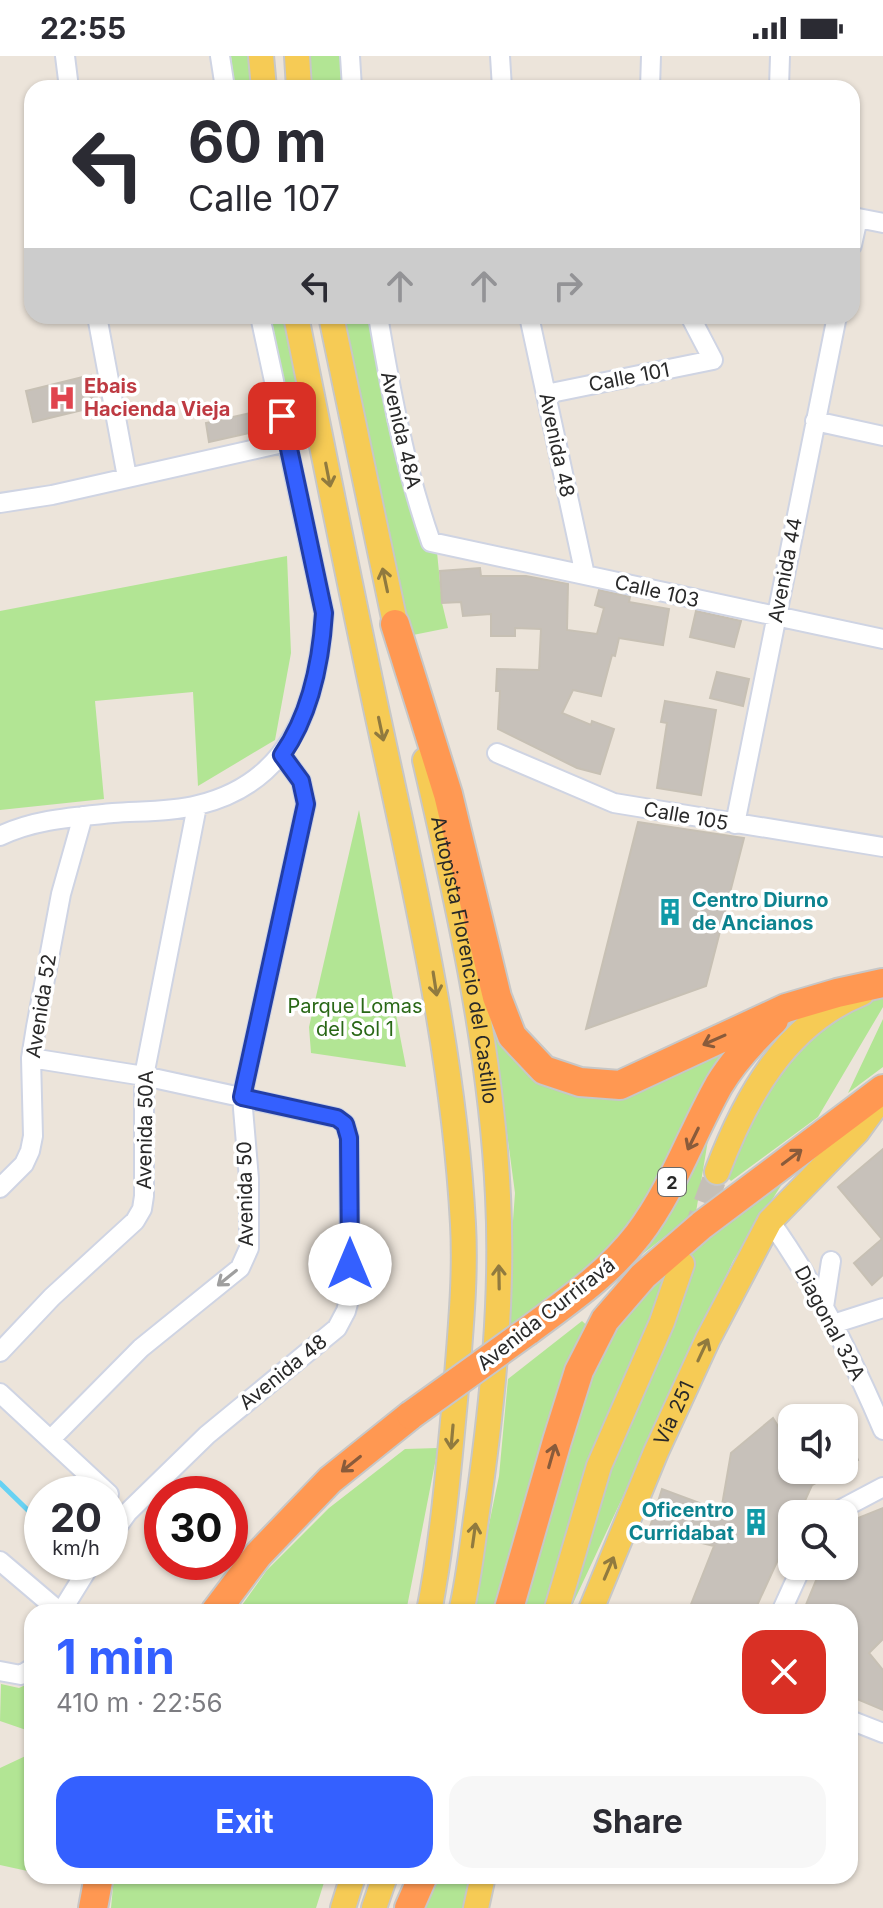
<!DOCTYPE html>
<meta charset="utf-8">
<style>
body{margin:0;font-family:Inter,sans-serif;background:#f7f7f7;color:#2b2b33;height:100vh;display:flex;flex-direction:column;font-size:30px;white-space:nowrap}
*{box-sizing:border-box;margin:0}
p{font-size:26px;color:#7c7c81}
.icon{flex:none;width:44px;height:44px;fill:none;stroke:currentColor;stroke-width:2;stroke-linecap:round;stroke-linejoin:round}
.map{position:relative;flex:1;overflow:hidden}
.drawer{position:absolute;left:24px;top:1548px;width:834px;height:280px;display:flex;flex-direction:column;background:#fff;border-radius:24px;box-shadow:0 2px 6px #0004}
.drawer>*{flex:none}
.guide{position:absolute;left:24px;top:24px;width:836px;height:244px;border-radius:24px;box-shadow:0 2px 6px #0004;background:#fff;color:#2b2b33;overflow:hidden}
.tools{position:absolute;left:778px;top:1348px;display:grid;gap:16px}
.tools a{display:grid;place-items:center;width:80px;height:80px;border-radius:16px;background:#fff;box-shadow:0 2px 6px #0004;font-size:40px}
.speed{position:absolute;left:24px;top:1420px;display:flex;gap:16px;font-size:40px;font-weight:700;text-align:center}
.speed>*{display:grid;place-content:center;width:104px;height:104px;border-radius:50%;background:#fff;box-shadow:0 2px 6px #0004;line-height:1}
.speed small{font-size:20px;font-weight:400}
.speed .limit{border:12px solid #d22;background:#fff;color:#111}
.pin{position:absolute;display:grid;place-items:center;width:68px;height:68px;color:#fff;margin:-34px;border-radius:16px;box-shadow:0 4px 12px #0006}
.me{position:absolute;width:88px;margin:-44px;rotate:0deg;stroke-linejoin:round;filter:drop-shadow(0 0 6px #0008)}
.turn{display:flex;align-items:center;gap:28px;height:168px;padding:0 32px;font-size:36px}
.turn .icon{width:104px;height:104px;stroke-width:2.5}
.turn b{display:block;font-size:56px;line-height:68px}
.lanes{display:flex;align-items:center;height:76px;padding:0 32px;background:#0003;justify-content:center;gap:40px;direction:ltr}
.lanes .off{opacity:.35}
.round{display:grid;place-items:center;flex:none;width:84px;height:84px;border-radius:24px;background:#f7f7f7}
.summary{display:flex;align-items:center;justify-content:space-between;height:136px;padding:0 32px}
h1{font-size:48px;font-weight:700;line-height:60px;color:#3460ff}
.cta{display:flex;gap:16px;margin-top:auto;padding:16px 32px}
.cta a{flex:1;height:92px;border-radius:24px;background:#3460ff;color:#fff;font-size:32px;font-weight:700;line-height:92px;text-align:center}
.cta a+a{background:#f7f7f7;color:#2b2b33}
.status{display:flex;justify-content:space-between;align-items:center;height:56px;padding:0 40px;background:#fff;direction:ltr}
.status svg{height:22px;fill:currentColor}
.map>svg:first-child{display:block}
.green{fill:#b2e594}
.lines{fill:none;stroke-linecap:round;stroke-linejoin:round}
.stream{stroke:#68d2f3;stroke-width:5}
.building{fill:#c7c1ba;stroke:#c7c0b4;stroke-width:2}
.major-tunnel{stroke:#c5bfb7;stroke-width:24;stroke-dasharray:24 12;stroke-linecap:butt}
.minor-casing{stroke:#cfd4e3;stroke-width:22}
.major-casing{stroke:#c7c7c7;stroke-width:28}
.highway-casing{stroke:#c7c7c7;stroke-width:32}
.minor{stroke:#fff;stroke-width:18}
.major{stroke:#f6cb55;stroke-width:24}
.highway{stroke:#ff9852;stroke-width:28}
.highway-bridge-casing{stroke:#c7c7c7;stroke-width:32;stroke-linecap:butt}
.highway-bridge{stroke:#ff9852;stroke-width:28}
.oneway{stroke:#907a3f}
.oneway2{stroke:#895b3b}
.oneway3{stroke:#9f9f9f}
.route-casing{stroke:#223ea6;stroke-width:20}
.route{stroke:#3460ff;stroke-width:14}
.labels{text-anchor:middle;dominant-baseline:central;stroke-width:7;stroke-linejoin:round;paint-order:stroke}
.shield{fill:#fff;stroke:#696969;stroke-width:2}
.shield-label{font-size:18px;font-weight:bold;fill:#292929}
.street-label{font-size:20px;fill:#292929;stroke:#fff}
.health-label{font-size:20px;font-weight:bold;fill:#be3a42;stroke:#fff;text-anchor:start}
.culture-label{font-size:20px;font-weight:bold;fill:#0d838f;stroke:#fff;text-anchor:start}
.park-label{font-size:20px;fill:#2a6817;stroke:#fff}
</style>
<div class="status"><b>22:55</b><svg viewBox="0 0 49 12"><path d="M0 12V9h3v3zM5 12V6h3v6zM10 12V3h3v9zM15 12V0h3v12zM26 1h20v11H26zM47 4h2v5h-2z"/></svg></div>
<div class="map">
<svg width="883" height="1852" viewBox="0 0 883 1852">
<rect width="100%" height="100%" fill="#ece4da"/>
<path class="green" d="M231 0H256L258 32H235Z
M311 0H340L343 32H311Z
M271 260H287L305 373 294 375Z
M342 260H368L387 367 423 481 437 496 442 547 448 572 408 580Z
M287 500 291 597 275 684 198 730 193 636 95 645 104 743 0 754V555Z
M359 754 399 975 406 1011 311 997 309 971Z
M883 934V951L818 1061 731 1125 723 1117 788 991Z
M491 958 515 1004 543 1024 579 1036 757 967 640 1159 589 1212 505 1275 515 1137Z
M883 963V1011L848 1037Z
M709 1078 696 1156 630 1208Z
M796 1106 733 1205 569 1556H516L582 1332 606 1278 637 1237Z
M582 1265 591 1273 502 1556H471L499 1420 508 1323Z
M438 1392 406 1556H237L267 1514 329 1452 405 1393Z
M32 1626V1676L0 1665 1 1628 19 1632Z
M32 1697V1816L0 1809V1712Z
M114 1820H326L316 1852H111Z
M430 1820H473L466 1852H416Z"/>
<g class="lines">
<path class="stream" d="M0 1427 42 1468"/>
</g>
<path class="building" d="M91 319 99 350 33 366 26 335Z
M268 353 272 372 209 386 206 367Z
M480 512 481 520H526L568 528 567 574 597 578 604 552 595 549 599 534 630 541 629 546 669 553 663 589 619 582 615 600 612 599 601 640 573 634 562 657 591 669 592 665 614 673 600 718 577 712 498 673 500 635H496L497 613 539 614 541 573 515 572V580H491V558L463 560 461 546 442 547 440 515Z
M696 555 741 565 734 591 690 581Z
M717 616 749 623 743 650 710 642Z
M665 645 716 654 701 739 657 732 667 667 661 666Z
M638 766 744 782 706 930 586 973Z
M883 1093V1219L872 1229 854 1207 882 1183 838 1131Z
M773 1362 792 1393V1414H840L812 1429 799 1458H792V1473L754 1556H688L714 1490 649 1474 662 1433 721 1455 731 1397Z
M844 1370 858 1404 844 1412Z
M883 1452V1583L869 1597 883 1614V1654L850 1640V1556H803L822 1510H844V1473L848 1466Z"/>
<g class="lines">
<path class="major-tunnel" d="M693 1181 717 1116"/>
<g class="minor-casing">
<path id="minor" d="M65 0 69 32
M220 0 225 32
M350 0 352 32
M500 0 502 32
M650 32 651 0
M779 32 780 0
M852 189 858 162 883 167
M97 260 127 421
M378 260C391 337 405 412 431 486L883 583
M529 260 585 519
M546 338 713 304 690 260
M815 365 883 380
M0 447 52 439 287 386
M497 697 614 747 883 791
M735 768 837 260
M0 780C35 763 75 761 113 757 140 755 171 756 198 749 293 726 318 645 324 557L260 260
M31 1002 144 1020 337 1062 345 1068 349 1082 350 1240 346 1255 337 1272 207 1379 128 1456 110 1481
M0 1132 24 1108 30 1095 33 1080 31 1002 36 971 61 838 83 760
M770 1165C816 1229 852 1301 883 1374
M824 1251 831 1205
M833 1268 883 1252
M0 1296 52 1241 135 1165 142 1153 144 1140V1020L197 750
M0 1337 109 1438
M51 1383 141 1292 240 1212 249 1192V1123L242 1041 306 748 301 725 282 699
M832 1458 883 1431
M0 1505 60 1556
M61 1556 92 1506
M781 1556 802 1510
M0 1615 21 1619 32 1612
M850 1664 883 1677"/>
</g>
<g class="major-casing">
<g id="major">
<path d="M261 0 264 32"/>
<path d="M297 0 299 32"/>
<path d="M296 260C324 400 352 541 382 680 417 842 454 1002 463 1168 466 1223 460 1279 456 1333 449 1408 443 1483 429 1556"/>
<path d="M331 260 399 586"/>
<path id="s1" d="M425 704C458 847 491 992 498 1140 503 1241 493 1342 479 1442 473 1480 470 1519 461 1556"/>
<path d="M717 1116C745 1042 785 968 862 937"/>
<path d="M556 1556 599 1410 662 1266 682 1208"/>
<path id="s2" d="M590 1556 656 1396 708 1283 770 1165 857 1076 883 1040"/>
<path d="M343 1852 353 1820"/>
<path d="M374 1852 385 1820"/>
<path d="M476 1852 483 1820"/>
</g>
</g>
<g class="highway-casing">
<path id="highway" d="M395 568 448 738 497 941 512 980 544 1014 580 1026 620 1029 786 952 837 937 883 927
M528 1275C568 1245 607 1219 638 1179 673 1133 691 1079 719 1029 734 1004 753 984 774 964
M215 1556 258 1499 330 1424 411 1359
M508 1556 557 1385 579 1315 605 1264 643 1220 702 1169 883 1033
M93 1852 99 1820
M409 1852 423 1820"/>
</g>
<use href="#minor" class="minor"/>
<use href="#major" class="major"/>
<use href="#highway" class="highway"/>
<g class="highway-bridge-casing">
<path id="highway-bridge" d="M411 1359 528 1275"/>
</g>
<use href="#highway-bridge" class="highway-bridge"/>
</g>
<defs><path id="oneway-shaft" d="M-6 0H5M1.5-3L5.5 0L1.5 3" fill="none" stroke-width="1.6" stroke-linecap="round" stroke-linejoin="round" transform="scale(2)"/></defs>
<g class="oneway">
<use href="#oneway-shaft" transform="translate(328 419) rotate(79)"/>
<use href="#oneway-shaft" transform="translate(385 524) rotate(-102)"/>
<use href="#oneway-shaft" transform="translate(381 673) rotate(78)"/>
<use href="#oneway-shaft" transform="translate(435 928) rotate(81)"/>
<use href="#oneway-shaft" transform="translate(499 1221) rotate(-91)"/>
<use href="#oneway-shaft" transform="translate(703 1294) rotate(-65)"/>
<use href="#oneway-shaft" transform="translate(452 1381) rotate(95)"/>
<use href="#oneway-shaft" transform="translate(474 1479) rotate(-82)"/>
<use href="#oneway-shaft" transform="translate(609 1512) rotate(-67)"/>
</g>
<g class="oneway2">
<use href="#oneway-shaft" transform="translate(714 984) rotate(156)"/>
<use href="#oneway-shaft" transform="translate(693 1083) rotate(116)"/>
<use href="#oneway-shaft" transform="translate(792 1101) rotate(-37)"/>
<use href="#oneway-shaft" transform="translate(552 1400) rotate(-74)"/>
<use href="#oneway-shaft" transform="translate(351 1408) rotate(141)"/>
</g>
<use class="oneway3" href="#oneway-shaft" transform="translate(227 1222) rotate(141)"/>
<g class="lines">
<g class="route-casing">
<path id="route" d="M282 360 324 557C321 606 310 659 282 699L301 725 306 748 242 1041 337 1062 345 1068 349 1082 350 1208"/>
</g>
<use href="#route" class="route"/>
</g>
<defs>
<g id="hospital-bare" transform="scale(2.16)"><path d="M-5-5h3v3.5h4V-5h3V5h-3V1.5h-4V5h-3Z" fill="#e0444e" stroke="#fff" stroke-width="2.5" paint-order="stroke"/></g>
<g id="building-bare" transform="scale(2.16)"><path d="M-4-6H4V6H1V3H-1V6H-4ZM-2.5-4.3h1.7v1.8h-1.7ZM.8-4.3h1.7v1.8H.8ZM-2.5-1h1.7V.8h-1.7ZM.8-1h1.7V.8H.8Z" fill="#0f9aa8" stroke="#fff" stroke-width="2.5" paint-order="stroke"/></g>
</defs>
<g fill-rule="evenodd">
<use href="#hospital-bare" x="62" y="342"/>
<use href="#building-bare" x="670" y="856"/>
<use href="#building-bare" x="756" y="1466"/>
</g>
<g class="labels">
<rect class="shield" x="658" y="1112" width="28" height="28" rx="6"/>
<g class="shield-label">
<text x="672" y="1126">2</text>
</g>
<g class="street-label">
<text transform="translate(629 321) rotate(-11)">Calle 101</text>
<text transform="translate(401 374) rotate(77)">Avenida 48A</text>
<text transform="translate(557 389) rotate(78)">Avenida 48</text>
<text transform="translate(785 514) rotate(-79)">Avenida 44</text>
<text transform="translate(657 535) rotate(13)">Calle 103</text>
<text transform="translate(686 760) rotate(10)">Calle 105</text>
<text stroke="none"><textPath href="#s1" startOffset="204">Autopista Florencio del Castillo</textPath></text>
<text transform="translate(41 950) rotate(-81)">Avenida 52</text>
<text transform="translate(145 1074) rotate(-89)">Avenida 50A</text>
<text transform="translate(245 1138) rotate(-91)">Avenida 50</text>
<text transform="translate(546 1258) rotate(-38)">Avenida Curriravá</text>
<text transform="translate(830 1267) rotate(62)">Diagonal 32A</text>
<text transform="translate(283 1316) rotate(-39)">Avenida 48</text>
<text stroke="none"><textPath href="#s2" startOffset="216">Vía 251</textPath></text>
</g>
<g class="health-label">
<text x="84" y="330">Ebais<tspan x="84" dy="23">Hacienda Vieja</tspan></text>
</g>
<g class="culture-label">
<text x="692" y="844">Centro Diurno<tspan x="692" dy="23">de Ancianos</tspan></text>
<text x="734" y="1454" text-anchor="end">Oficentro<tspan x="734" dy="23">Curridabat</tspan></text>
</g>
<g class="park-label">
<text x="355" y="950">Parque Lomas<tspan x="355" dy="23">del Sol 1</tspan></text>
</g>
</g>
</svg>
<div class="tools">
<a><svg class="icon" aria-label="sound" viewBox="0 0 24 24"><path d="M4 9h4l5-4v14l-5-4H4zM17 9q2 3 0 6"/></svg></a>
<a><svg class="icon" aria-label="search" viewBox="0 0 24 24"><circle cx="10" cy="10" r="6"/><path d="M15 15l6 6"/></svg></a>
</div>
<div class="speed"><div>20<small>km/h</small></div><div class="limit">30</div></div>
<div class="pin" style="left:282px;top:360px;background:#d93025"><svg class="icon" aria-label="arrive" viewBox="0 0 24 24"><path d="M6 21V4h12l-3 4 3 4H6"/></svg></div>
<svg class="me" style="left:350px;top:1208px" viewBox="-20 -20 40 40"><circle r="19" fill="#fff"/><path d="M0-13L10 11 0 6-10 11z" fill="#3460ff"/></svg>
<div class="guide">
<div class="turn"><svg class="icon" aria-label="left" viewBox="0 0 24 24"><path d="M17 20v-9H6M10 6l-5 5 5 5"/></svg><div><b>60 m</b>Calle 107</div></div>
<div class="lanes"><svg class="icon" aria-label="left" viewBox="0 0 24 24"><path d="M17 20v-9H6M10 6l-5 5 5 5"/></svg><svg class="icon off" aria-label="ahead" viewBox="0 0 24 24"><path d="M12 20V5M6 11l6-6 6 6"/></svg><svg class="icon off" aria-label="ahead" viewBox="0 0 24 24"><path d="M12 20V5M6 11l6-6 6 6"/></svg><svg class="icon off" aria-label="right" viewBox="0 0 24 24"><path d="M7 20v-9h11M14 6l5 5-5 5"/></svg></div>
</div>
<section class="drawer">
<div class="summary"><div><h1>1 min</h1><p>410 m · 22:56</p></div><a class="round" style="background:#d93025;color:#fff"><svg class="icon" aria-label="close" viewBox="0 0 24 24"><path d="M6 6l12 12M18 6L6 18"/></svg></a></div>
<div class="cta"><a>Exit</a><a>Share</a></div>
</section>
</div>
